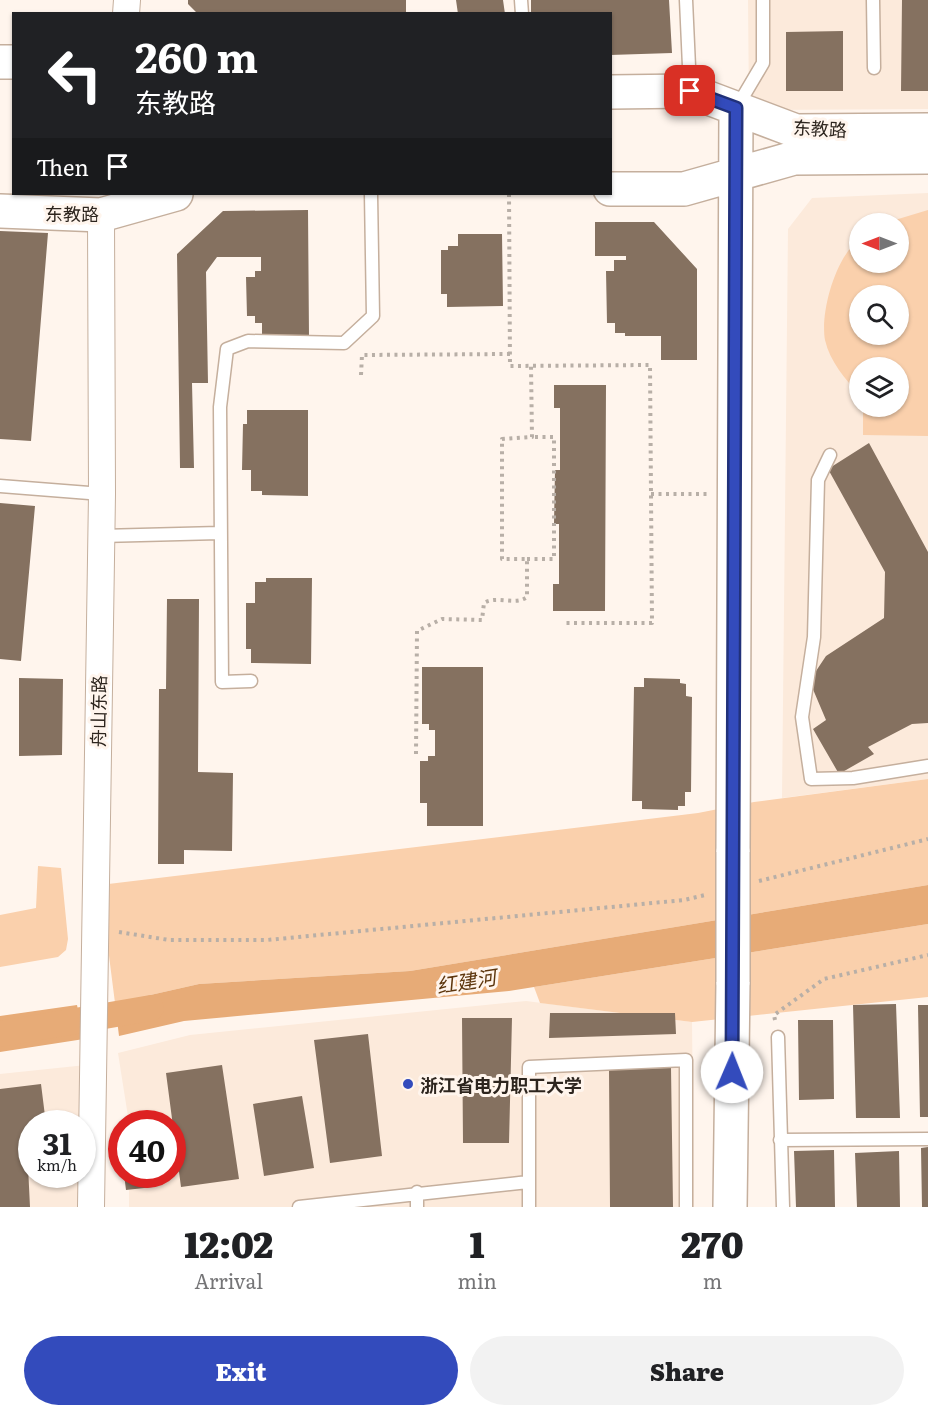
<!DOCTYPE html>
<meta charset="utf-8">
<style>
body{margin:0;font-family:Literata,"Noto Sans SC",serif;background:#f2f2f2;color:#202124;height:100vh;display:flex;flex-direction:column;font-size:22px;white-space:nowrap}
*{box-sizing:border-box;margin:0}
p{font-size:20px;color:#757577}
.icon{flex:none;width:33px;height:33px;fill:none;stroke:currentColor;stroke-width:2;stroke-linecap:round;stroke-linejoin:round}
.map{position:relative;height:1207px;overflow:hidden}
.sheet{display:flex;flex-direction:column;background:#fff;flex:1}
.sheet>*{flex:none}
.top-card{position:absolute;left:12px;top:12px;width:600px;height:183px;border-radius:0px;box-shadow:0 2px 4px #0004;background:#202124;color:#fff;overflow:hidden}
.needle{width:39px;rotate:270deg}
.controls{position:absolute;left:849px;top:213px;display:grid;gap:12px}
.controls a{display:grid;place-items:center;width:60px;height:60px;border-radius:50%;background:#fff;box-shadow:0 2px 4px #0004;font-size:30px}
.speed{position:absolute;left:18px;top:1110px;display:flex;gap:12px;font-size:30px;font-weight:700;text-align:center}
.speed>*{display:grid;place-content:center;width:78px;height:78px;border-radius:50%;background:#fff;box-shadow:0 2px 4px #0004;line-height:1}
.speed small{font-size:15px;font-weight:400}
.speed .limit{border:9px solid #d22;background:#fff;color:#111}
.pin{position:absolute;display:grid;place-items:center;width:51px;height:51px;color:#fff;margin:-26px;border-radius:12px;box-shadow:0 3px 9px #0006}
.me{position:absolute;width:66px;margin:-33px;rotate:1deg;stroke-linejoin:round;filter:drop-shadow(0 0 4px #0008)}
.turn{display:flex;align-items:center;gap:21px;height:126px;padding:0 24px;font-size:27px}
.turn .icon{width:78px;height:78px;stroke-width:2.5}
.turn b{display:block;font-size:42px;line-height:51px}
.then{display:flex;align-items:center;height:57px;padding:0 24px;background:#0003;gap:12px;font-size:22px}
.eta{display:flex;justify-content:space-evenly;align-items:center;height:102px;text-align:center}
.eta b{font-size:36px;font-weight:800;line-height:42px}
.primary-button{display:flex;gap:12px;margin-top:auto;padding:12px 24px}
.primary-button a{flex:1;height:69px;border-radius:36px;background:#334bbc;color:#fff;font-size:24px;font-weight:800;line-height:69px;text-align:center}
.primary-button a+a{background:#f2f2f2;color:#202124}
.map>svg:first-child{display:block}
.built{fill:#fceadb;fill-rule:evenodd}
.green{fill:#fad0ac;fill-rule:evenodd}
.water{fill:#e7ab77}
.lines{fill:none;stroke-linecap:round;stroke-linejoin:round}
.canal{stroke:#e7ab77;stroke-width:26}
.building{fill:#857160}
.lane-casing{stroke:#c5af9d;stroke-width:15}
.street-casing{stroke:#c5af9d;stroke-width:28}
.secondary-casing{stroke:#c5af9d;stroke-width:36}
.path{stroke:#b8afa7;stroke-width:4;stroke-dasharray:3 4.5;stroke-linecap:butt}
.lane{stroke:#fff;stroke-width:12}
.street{stroke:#fff;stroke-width:26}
.secondary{stroke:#fff;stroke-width:33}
.secondary-bridge-casing{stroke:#c5af9d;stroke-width:36;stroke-linecap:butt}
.secondary-bridge{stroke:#fff;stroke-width:33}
.route-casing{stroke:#21317a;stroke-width:15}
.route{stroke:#334bbc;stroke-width:10}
.poi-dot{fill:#334bbc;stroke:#fff5ed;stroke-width:2}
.labels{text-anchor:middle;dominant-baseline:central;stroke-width:6;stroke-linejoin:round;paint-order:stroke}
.street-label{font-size:18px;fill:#2d251e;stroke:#fff5ed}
.poi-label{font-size:18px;font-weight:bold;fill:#2d251e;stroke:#fff5ed;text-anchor:start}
.water-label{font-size:20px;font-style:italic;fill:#5d360d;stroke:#fff5ed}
</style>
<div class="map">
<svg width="928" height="1207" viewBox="0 0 928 1207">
<rect width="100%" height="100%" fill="#fff5ed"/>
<path class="built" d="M748 0H928V109L749 110Z
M928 193V779L782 798 788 229 812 198ZM860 224H898V262H860ZM860 296H898V334H860ZM860 368H898V406H860Z
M526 1001 692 1022 694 1207H129V1175L172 1174V1124L129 1123 118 1053 190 1035Z
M86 1065 95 1207H0V1074ZM32 1124H82V1174H32Z"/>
<path class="green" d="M928 210V436L863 435V407L898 406V368H860L859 395C845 378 830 362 825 340 820 312 836 256 859 240L860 262H898V224L885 223ZM860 296H898V334H860Z
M928 779V885L410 971 199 984 115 1003 100 885 698 813 754 802Z
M38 866 61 868 68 939 66 950 58 957 0 967V915L36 908Z
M928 924V997L692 1022 540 1003 534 987Z"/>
<path class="water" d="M928 885V924L509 991 184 1021 119 1036 115 1003 199 984 410 971Z
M77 1005 84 1039 0 1052V1016Z"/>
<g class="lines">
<path class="canal" d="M0 1034 151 1008"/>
</g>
<path class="building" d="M188 0H406V14H198L188 4Z
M456 0H503L505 14H458Z
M531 0H669L672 53 610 55V14H531Z
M902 0H928V91H901Z
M843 31V91H786V32Z
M308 210 309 336 262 337V323H255V316H247L246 277H255V271H261V257H217L206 272 208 383H192L194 468H180L177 254 223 211Z
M595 222H654L697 269V360H661V336H625V333H615V323H607L606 271H614V260H626V256H595Z
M0 231 48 233 31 441 0 439Z
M458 234H502L503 306 447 307V294H441V250H448V246H458Z
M554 385H606L605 611H553V584H559V524H554L555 470H560V408H554Z
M247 410H308V496L262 495V491H251V470H242L243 424H247Z
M869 443 928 552V723L912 724 868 747 874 754 839 774 813 729 826 720 812 687 816 671 826 656 884 618 885 572 828 469Z
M0 503 35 506 21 661 0 659Z
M266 578H312L311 664 251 663V649H246V603H255V582H266Z
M167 599H199L198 772 233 773 232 851 184 850V864H158L159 689H166Z
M422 667H483V826H427V803H420V761H428V756H435V730H429V724H422Z
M19 678 63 679 62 755 19 756Z
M644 678 680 679V683L686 684V696L692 697 691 792H685V806H678V810L642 809V801H632L634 687H644Z
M896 1004 900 1118H856L853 1005Z
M918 1005H928V1117H920Z
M550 1013H675L676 1034 549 1038Z
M462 1018H512L509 1143H463Z
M798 1020H833L834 1099 799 1100Z
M368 1034 382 1156 330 1163 314 1040Z
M222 1065 239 1179 181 1187 166 1073Z
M671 1068 673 1207H610L609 1069Z
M41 1084 46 1124H32V1145L27 1146 30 1207H0V1089Z
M302 1096 314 1168 264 1176 253 1104Z
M928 1147V1207H922L921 1148Z
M834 1150 835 1207H796L794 1151Z
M899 1151 900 1207H857L855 1153Z
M124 1174H151L153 1187 126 1190Z"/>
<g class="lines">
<g class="lane-casing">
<path id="lane" d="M521 0 522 14
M686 0 690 89
M873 0 874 68
M737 107 763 63V0
M830 455 818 480 814 637 802 717 811 779 853 778 928 766
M0 486 102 494
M101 536 219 533
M251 681 222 682 220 407 227 349 248 341 344 343 373 316 371 194
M778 1037 783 1207
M780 1140 928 1139
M417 1192V1207
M299 1207 528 1182
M529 1207V1067L686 1060V1207"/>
</g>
<g class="street-casing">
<path id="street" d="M126 14 127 0
M91 1207 102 494 101 215"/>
</g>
<g class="secondary-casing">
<path id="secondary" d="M0 62H14
M610 92 690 91 796 131 928 130
M610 189H684L794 158 928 157
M0 211 101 215 176 194
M733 852 736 108
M730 1207 733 982"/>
</g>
<path class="path" d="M509 194 510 366 650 365 652 623H565
M361 375 362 355 510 354
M651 494H708
M527 559H554V437H532
M416 754 417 631 442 619 482 620 484 603C497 595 515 606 527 597V559H502V439L532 437 531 366
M759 881 928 839
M119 932 169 940H267L684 900 705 895
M775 1020 774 1015 824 979 928 955"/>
<use href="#lane" class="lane"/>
<use href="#street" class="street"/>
<use href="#secondary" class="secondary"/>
<g class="secondary-bridge-casing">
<path id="secondary-bridge" d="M733 982V852"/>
</g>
<use href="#secondary-bridge" class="secondary-bridge"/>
</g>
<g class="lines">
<g class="route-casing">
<path id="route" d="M690 91 736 108 732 1072"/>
</g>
<use href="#route" class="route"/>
</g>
<circle class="poi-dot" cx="408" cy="1084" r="6"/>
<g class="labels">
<g class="street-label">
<text transform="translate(820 128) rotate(3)">东教路</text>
<text x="72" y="213">东教路</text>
<text transform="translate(98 711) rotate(-89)">舟山东路</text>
</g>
<g class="poi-label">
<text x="420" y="1084">浙江省电力职工大学</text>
</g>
<g class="water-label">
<text transform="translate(466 980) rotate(-9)">红建河</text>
</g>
</g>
</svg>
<div class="controls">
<a><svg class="needle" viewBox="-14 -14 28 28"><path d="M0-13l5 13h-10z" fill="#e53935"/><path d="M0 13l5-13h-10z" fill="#757577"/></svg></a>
<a><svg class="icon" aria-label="search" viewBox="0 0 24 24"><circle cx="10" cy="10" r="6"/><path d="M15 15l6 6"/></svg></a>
<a><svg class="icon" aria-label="layers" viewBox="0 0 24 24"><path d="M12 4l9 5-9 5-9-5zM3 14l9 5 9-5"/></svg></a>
</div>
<div class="speed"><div>31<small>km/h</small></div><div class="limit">40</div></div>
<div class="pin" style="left:690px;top:91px;background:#d93025"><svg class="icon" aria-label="arrive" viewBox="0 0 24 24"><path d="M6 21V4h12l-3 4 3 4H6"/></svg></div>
<svg class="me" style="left:732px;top:1072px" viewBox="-20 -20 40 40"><circle r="19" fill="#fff"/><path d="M0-13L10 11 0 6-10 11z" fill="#334bbc"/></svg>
<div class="top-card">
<div class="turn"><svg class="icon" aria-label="left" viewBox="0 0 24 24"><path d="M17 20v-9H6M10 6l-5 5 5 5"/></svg><div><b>260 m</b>东教路</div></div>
<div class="then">Then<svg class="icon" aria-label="arrive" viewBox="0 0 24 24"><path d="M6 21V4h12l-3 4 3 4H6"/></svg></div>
</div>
</div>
<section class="sheet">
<div class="eta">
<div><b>12:02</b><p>Arrival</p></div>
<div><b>1</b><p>min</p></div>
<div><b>270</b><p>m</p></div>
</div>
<div class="primary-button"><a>Exit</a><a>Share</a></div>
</section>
